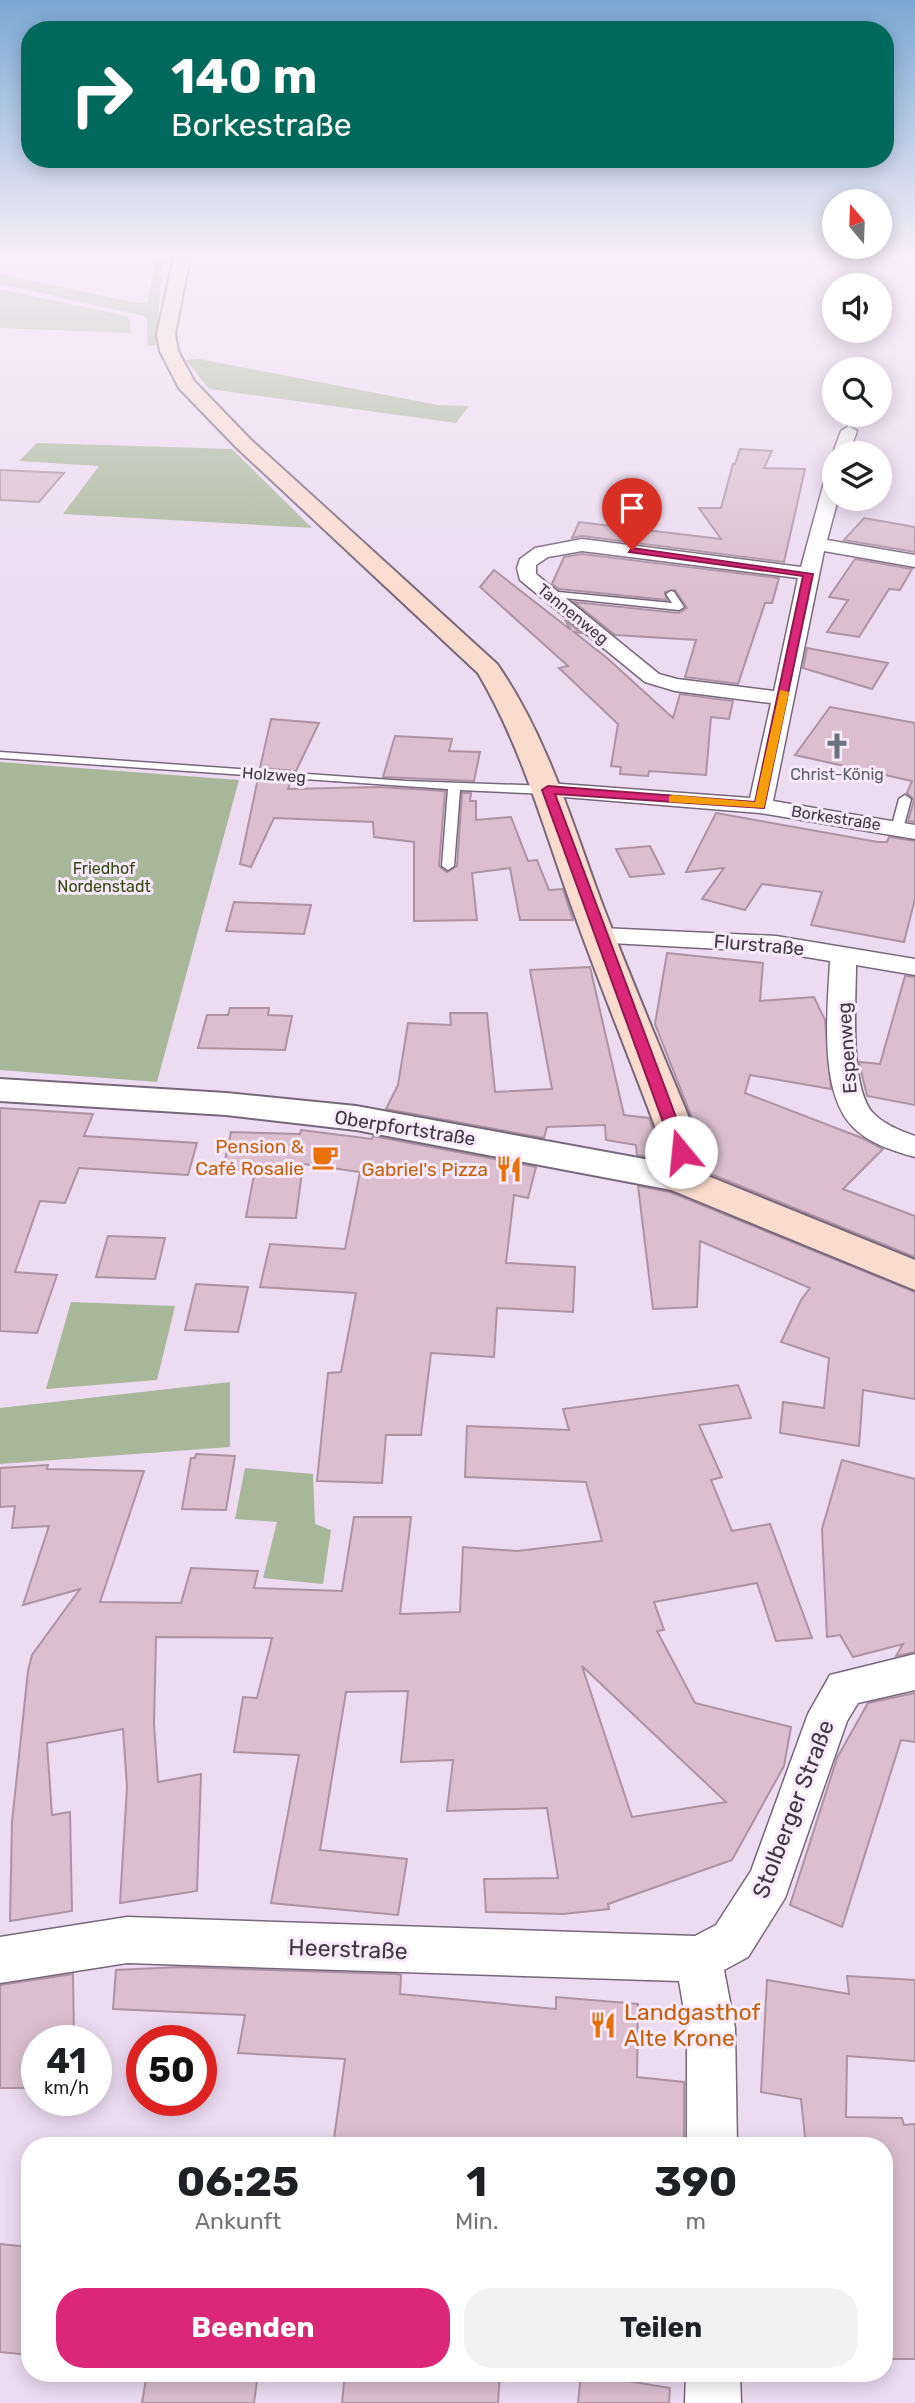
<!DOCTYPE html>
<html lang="de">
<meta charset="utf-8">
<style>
body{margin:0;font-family:Rubik,sans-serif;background:#f2f2f2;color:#202124;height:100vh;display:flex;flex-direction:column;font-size:26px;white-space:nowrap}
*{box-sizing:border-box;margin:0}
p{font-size:23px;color:#757577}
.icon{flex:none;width:38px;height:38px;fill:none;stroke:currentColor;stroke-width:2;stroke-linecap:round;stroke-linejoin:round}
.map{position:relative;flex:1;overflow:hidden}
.drawer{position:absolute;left:21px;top:2137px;width:872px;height:245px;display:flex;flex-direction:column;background:#fff;border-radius:28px;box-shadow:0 4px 18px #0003}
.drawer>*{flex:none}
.top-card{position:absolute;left:21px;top:21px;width:873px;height:147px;border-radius:28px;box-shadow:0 4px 18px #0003;background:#00695c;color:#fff;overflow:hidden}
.needle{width:46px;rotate:341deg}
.controls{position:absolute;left:822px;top:189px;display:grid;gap:14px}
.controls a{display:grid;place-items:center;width:70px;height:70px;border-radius:50%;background:#fff;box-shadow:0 4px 18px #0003;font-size:35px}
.speed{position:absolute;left:21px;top:2025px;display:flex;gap:14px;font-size:35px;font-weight:700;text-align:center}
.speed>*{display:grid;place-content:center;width:91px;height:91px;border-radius:50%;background:#fff;box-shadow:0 4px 18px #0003;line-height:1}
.speed small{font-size:18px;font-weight:400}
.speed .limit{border:10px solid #d22;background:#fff;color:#111}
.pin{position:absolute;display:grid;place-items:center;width:60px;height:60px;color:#fff;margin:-72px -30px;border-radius:50% 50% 50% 0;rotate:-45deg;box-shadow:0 0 7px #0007}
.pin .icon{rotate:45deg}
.me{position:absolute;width:77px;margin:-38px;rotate:343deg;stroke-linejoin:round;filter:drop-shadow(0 0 5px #0008)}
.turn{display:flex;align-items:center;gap:24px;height:147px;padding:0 35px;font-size:32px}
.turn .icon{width:91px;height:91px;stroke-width:2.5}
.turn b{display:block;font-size:49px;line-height:60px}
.eta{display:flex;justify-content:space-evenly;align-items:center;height:119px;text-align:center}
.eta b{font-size:42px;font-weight:700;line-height:49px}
.primary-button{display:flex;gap:14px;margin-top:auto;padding:14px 35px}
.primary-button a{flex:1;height:80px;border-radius:28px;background:#db2777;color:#fff;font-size:28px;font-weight:700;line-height:80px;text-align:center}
.primary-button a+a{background:#f2f2f2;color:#202124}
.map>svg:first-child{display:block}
.green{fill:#a8b799}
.building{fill:#dbbfcf;stroke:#ad93a2;stroke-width:2;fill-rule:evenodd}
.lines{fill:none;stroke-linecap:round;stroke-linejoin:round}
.service-casing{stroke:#77677b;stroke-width:3}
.minor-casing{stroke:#77677b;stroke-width:3}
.tertiary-casing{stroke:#77677b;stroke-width:4}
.secondary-casing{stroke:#77677b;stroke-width:4}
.service{fill:#fff;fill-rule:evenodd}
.minor{fill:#fff;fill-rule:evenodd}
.tertiary{fill:#fff;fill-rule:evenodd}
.secondary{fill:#fadccf;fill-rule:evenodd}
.route{fill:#db2777;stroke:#8e194d;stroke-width:2}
.slow{fill:#f59e0b}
.labels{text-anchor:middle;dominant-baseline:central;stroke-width:6;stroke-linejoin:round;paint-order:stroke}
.far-street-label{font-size:16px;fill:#3f3741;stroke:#f8e9fc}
.far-worship-label{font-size:16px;fill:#5b616d;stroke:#f8e9fc}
.far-park-label{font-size:16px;fill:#324910;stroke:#f8e9fc}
.street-label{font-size:19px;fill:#3f3741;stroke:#f8e9fc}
.food-label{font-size:19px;fill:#c56008;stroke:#f8e9fc;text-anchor:end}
.near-street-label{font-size:23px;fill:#3f3741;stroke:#f8e9fc}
.near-food-label{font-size:23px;fill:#c56008;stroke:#f8e9fc;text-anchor:start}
</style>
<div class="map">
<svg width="915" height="2403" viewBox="0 0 915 2403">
<rect width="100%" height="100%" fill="#eddbf2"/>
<path class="green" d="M157 258H163L156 345 148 346 147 320 144 316 0 284V274L137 303 147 302Z
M0 289 126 316 130 321 131 333 0 328Z
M199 359 438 405 469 406 456 423 209 389 186 360Z
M37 443 232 449 312 528 63 514 99 466 19 461Z
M0 762 239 780 157 1082 0 1070Z
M71 1302 175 1306 157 1380 46 1389Z
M230 1382V1447L0 1464V1408Z
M245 1468 313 1474 315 1524 331 1530 323 1584 263 1578 277 1522 235 1519Z"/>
<path class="building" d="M740 449 772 451 764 468 805 469 784 562 582 536 572 538 579 522 721 539 699 508H721L733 464H735Z
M0 470 64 473 39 502 0 500Z
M864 518 915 527V552L844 540Z
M582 554 779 578 772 603H765L738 684 685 677 696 640 615 635 574 602 679 613 687 608 675 590 665 592 667 600 559 589 552 584 564 557Z
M855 559 912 569 900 590 889 589 859 637 827 632 848 600 829 597Z
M494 570 571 630 565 620 581 633 574 632 607 658 673 718 680 694 733 701 729 719 711 717 706 775 649 771 648 776 620 774 621 767 611 766 618 724 559 668 568 666 480 587Z
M807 648 888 663 872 689 803 668Z
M830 707 915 723V822L908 821 914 800 907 793 912 781 795 755Z
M271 719 319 723 296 771 260 768Z
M395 736 452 739 449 751 480 752 474 781 383 777Z
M258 778 291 781 288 789 380 787 445 791 439 866 447 872 457 866 462 793H471L470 801H476V820L511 817 528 861 537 860 549 890 563 889 573 920H520L510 868 472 873 477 920 414 921V842L374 837 373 822 274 818 251 867 240 864Z
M716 813 878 842H887L889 837 915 841V899L904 942 811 925 822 892 762 884 745 910 702 899 724 868 686 872Z
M650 846 664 874 630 877 616 849Z
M234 902 284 904 311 905 304 934 226 931Z
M667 953 763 963 760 1001 814 997 825 1020 831 1089 750 1075 745 1093 862 1138 883 1149 843 1189 915 1216V1257L701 1170V1141L655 1024Z
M590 967 624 1115 649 1118 658 1143 660 1159 637 1155 636 1145 606 1140 605 1125 547 1127 544 1138 386 1109 398 1085 408 1023 451 1025 450 1013H487L495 1092 552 1089 530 970Z
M905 976 915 977V1105L867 1096 859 1062 880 1064Z
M230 1008H269L268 1015 292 1016 285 1050 198 1048 207 1015H228Z
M0 1108 93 1114 84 1136 197 1143 188 1175 79 1168 65 1203 40 1201 15 1272 57 1275 37 1333 0 1331Z
M301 1130 372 1139 373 1136 536 1167 528 1198 514 1195 506 1263 575 1267 573 1312 497 1308 494 1357 431 1353 421 1435H386L382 1483 317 1481 328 1373 341 1372 356 1293 260 1287 270 1244 345 1249 360 1172 303 1164 296 1218 246 1217 255 1170 223 1169 231 1132 300 1134Z
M638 1186 670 1192 915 1292V1399L863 1390 859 1446 780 1433 783 1402 824 1408 829 1358 781 1342 801 1300 810 1288 700 1241 697 1307 653 1309Z
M108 1236 165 1238 155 1279 96 1277Z
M196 1284 248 1287 238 1332 185 1330Z
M738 1385 751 1418 699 1425 722 1477 711 1480 732 1531 770 1524 812 1638 776 1641 757 1583 654 1602 664 1630 657 1631 695 1703 791 1727 784 1766 732 1860 608 1904 609 1909 563 1914 486 1912 484 1879 558 1878 547 1808 447 1811 453 1760 401 1762 408 1691 346 1692 320 1850 407 1859 398 1915 271 1903 299 1755 234 1752 243 1697 257 1698 272 1638 156 1637 154 1724 158 1782 201 1774 197 1891 120 1903 127 1787 123 1729 47 1743 52 1815 70 1812 72 1911 10 1921 12 1822 28 1671 32 1655 80 1589 23 1605 49 1526 12 1528 15 1506 0 1507V1468L48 1465 47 1469 144 1471 100 1602 181 1603 191 1568 258 1571 254 1588 342 1591 354 1517H411L400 1614 460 1612 463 1547 517 1551 602 1541 586 1482 465 1477 467 1426 569 1430 563 1409ZM582 1666 726 1802 632 1817Z
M196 1454 235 1456 226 1510 182 1509 191 1458H195Z
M842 1460 915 1479V1652L896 1656 903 1644 853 1657 840 1635 827 1637 822 1529Z
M915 1693V1742L901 1740 842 1927 790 1905 837 1758 868 1703Z
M179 1967 395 1974 401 1975 400 1994 556 2009V1997L638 2004 637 2077 684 2082V2146H333L345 2059 238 2053 245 2015 113 2009 116 1970Z
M73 1974 74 2040H37L29 2088H0V1985Z
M847 1976 915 1980V2061L847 2056 846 2117 902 2118 904 2125 915 2124V2359H884V2146H806L801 2099 761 2092 767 1980 849 1994Z
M0 2244 30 2247V2355L0 2352Z
M147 2373H258L254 2403H142Z
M345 2373H500L498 2403H342Z
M581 2373 670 2388 669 2403H578Z"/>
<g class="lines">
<g class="service-casing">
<path id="service" d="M548 591 672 603 666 594 671 591 674 592 684 607 679 610 545 596V592Z
M0 752 406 781 548 786 554 790 548 794 460 790 454 866 448 870 442 866 448 789 0 758Z
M905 795 911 799 903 829 901 832H893L891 829 899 799Z"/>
</g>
<g class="minor-casing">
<path id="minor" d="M849 426 857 431 849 453H835V456L833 453 841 431Z
M835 470V499H838L827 540 915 555V567L824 551 773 801 915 825V839L760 813 540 795 536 790 540 785 548 783 750 798 771 703 675 691 645 682 520 580 517 568 520 559 535 548 582 539 801 567 826 475ZM582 551 798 578 774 691 677 679 659 674 536 574V565L548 557Z
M601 928 776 936 915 959V975L856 965C856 1002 849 1083 872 1112 883 1124 900 1131 915 1136V1157C893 1151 868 1143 852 1126 818 1090 828 1007 830 961L776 952 592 942 588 936 592 930Z
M915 1654V1690L858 1703 847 1721 785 1898 748 1957 724 1970 735 2028 737 2146H687V2028L679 1981 127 1963 0 1983V1937L127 1917 695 1936 716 1925 751 1871 808 1714 830 1675Z
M686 2373H740L741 2403H685Z"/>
</g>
<g class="tertiary-casing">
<path id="tertiary" d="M0 1079 226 1093 356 1106 677 1165 690 1169 696 1178 690 1187 677 1191 356 1130 226 1115 0 1101Z"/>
</g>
<g class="secondary-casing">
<path id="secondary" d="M175 252H191L175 334 178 351 194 381 250 439 497 664C547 736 571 820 601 901 632 982 666 1062 699 1142L701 1162 698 1172 915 1260V1290L664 1187 658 1178 663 1162 661 1142C631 1061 598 981 569 899 542 822 520 744 478 673L236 447 179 388 160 351 157 334Z"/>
</g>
<use href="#service" class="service"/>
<use href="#minor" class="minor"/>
<use href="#tertiary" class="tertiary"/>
<use href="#secondary" class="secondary"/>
</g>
<linearGradient id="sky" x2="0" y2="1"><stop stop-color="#7aa8d3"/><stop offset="0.43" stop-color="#f7eff9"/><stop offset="1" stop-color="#f7eff9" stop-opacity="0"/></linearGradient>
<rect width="915" height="589" fill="url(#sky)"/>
<path class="route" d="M632 548 813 574 764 808 555 794 689 1152 681 1157 674 1152 542 790 548 786 755 802 803 576 629 552Z"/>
<path class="slow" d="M780 690 789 692 764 808 669 802V796L673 795 755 802Z"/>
<defs>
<g id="church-bare" transform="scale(2.1)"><path d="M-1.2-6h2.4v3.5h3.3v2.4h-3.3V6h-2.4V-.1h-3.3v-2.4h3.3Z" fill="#6b7280" stroke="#f8e9fc" stroke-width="2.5" paint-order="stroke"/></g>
<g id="cafe-bare" transform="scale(2.1)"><path d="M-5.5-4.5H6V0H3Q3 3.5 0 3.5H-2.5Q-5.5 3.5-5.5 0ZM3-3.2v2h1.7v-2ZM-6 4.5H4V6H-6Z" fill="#e8710a" stroke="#f8e9fc" stroke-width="2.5" paint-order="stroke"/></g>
<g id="restaurant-bare" transform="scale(2.1)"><path d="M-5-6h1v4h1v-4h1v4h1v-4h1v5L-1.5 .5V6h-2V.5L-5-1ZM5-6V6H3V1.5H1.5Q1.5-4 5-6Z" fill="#e8710a" stroke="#f8e9fc" stroke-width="2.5" paint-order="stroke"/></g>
</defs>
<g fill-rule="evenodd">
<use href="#church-bare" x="837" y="746"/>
<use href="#cafe-bare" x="325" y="1157"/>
<use href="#restaurant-bare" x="509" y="1169"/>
<use href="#restaurant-bare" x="603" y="2025"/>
</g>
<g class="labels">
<g class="far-street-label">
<text transform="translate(573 614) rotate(39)">Tannenweg</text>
<text transform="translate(274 775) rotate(4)">Holzweg</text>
<text transform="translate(836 818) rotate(9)">Borkestraße</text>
</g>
<g class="far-worship-label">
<text x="837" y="774">Christ-König</text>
</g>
<g class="far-park-label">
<text x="104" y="868">Friedhof<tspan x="104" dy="18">Nordenstadt</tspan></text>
</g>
<g class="street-label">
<text transform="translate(759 945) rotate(5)">Flurstraße</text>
<text transform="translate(847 1048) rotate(-94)">Espenweg</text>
<text transform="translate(405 1128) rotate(9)">Oberpfortstraße</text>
</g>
<g class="food-label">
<text x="304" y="1146">Pension &amp;<tspan x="304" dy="22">Café Rosalie</tspan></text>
<text x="488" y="1169">Gabriel's Pizza</text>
</g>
<g class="near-street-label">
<text transform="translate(793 1809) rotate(-69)">Stolberger Straße</text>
<text transform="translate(348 1949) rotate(2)">Heerstraße</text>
</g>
<g class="near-food-label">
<text x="624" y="2012">Landgasthof<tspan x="624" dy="26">Alte Krone</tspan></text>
</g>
</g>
</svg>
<div class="controls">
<a><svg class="needle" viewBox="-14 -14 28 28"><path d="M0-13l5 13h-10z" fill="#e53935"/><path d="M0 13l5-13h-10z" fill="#757577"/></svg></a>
<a><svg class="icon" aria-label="sound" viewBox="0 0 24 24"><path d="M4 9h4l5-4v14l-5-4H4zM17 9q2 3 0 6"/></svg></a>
<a><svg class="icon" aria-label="search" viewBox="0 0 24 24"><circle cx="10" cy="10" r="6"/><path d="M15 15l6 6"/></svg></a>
<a><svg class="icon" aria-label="layers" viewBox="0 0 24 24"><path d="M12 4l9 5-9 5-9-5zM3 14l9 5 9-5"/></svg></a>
</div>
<div class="speed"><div>41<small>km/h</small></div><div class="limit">50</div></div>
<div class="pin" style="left:632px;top:550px;background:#d93025"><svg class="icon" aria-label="arrive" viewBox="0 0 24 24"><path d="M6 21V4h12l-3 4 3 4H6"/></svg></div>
<svg class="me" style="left:681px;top:1152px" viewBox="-20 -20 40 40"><circle r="19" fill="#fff"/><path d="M0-13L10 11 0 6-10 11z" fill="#db2777"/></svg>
<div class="top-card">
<div class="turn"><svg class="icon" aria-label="right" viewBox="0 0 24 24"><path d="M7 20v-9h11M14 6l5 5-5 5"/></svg><div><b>140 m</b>Borkestraße</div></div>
</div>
<section class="drawer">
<div class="eta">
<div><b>06:25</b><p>Ankunft</p></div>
<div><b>1</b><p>Min.</p></div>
<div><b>390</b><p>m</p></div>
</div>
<div class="primary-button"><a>Beenden</a><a>Teilen</a></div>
</section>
</div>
